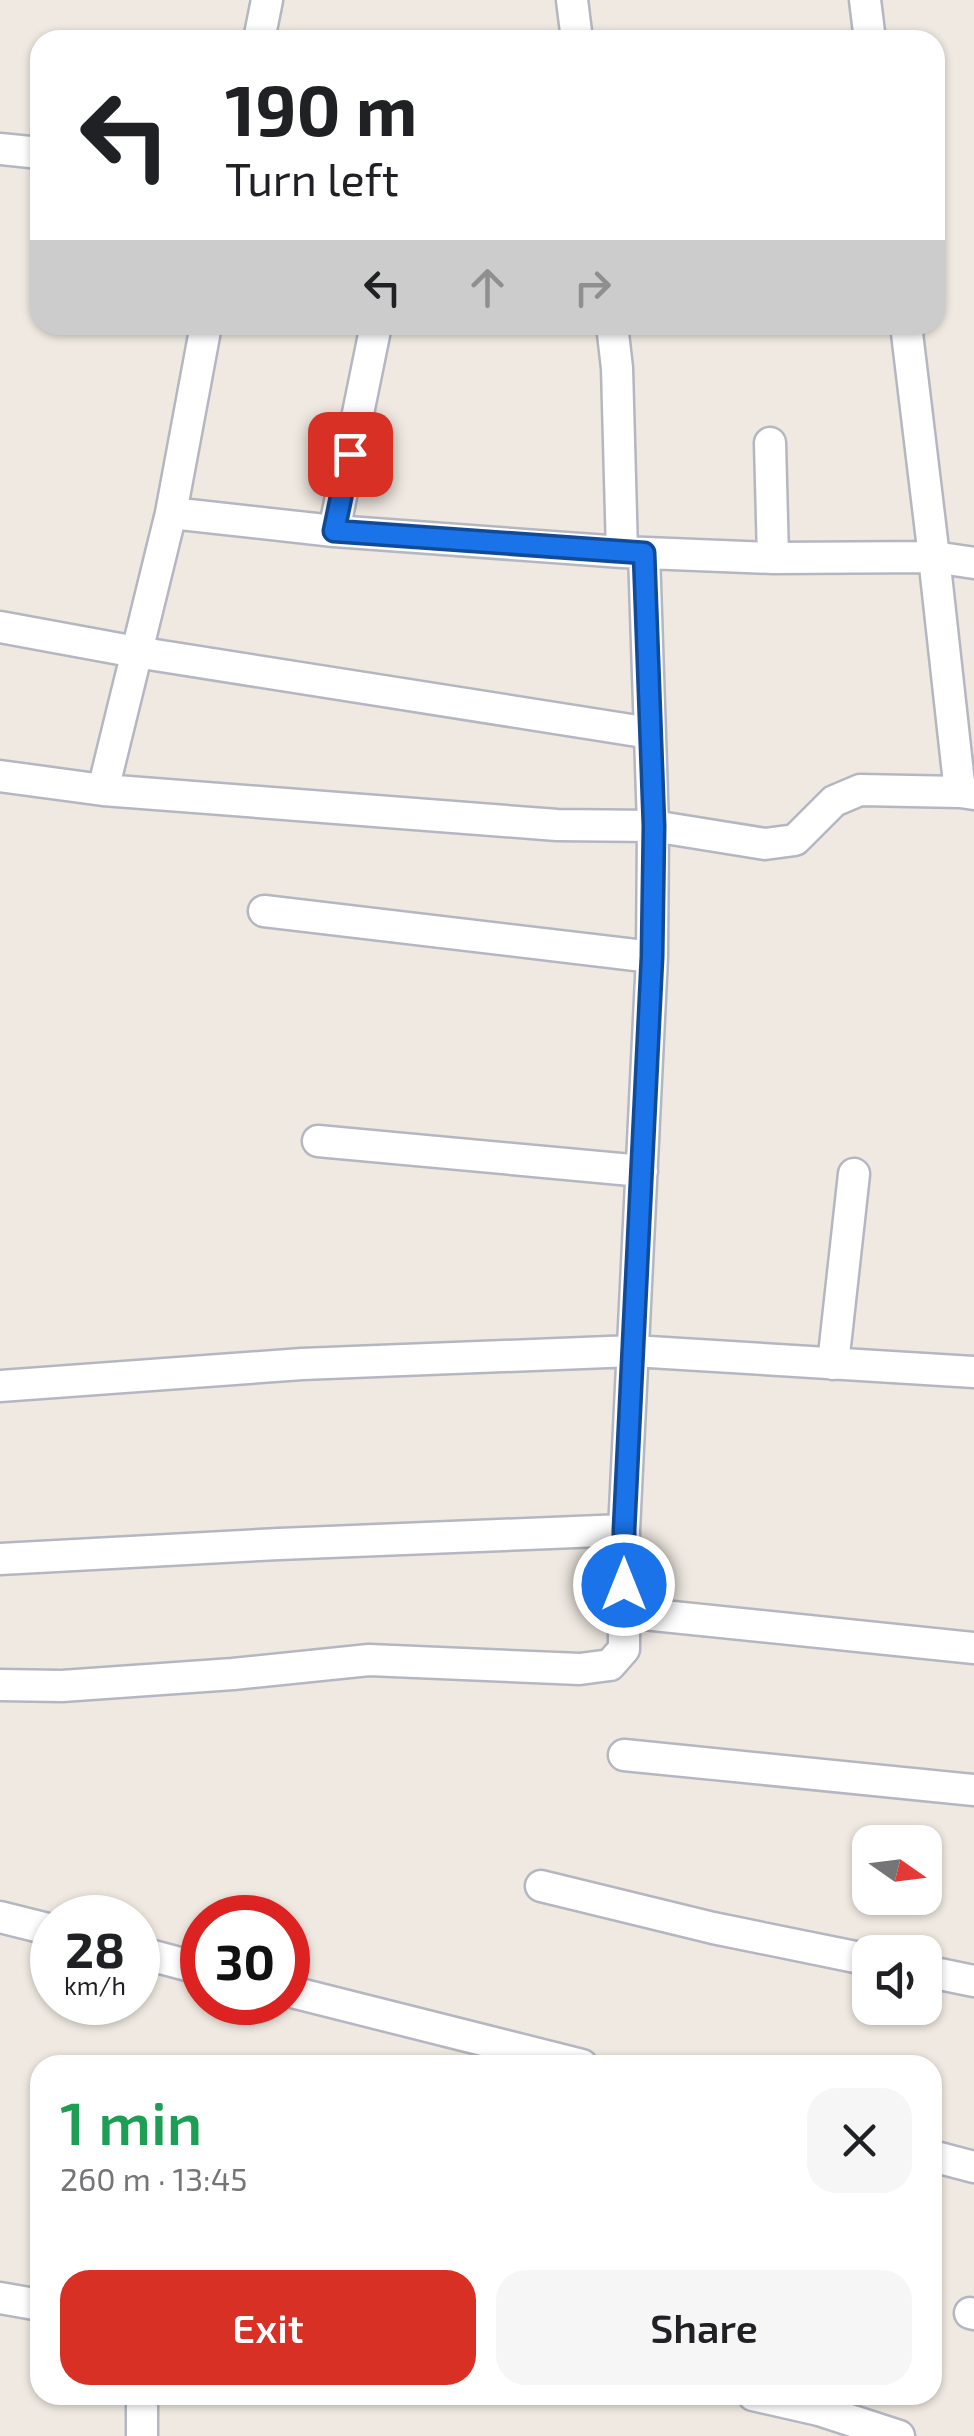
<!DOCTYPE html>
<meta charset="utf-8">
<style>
body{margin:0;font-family:"Exo 2",sans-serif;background:#f6f6f6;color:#202124;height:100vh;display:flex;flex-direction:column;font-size:38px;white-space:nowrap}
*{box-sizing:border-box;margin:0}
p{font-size:32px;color:#757577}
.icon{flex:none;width:55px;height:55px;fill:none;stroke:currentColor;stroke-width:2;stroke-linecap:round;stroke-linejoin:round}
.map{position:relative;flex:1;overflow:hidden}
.details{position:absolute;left:30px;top:2055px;width:912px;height:350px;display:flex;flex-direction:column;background:#fff;border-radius:30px;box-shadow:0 2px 8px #0004}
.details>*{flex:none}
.hud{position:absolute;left:30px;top:30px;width:915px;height:305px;border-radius:30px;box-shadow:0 2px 8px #0004;background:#fff;color:#202124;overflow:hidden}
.needle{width:65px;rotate:104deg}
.controls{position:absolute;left:852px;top:1825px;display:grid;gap:20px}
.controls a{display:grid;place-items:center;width:90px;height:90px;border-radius:20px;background:#fff;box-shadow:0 2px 8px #0004;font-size:50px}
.speed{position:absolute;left:30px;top:1895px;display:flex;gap:20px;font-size:50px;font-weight:700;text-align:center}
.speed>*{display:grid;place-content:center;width:130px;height:130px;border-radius:50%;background:#fff;box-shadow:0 2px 8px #0004;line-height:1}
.speed small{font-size:25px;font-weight:400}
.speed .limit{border:15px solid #d22;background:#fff;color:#111}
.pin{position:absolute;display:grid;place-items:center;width:85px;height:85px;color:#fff;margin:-42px;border-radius:20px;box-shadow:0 5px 15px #0006}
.me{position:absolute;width:110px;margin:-55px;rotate:0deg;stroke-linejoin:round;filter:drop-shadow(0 0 8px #0008)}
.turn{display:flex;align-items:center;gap:35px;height:210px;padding:0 30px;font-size:45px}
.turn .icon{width:130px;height:130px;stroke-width:2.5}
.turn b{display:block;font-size:70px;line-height:85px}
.lanes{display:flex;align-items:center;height:95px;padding:0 30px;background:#0003;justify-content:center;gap:50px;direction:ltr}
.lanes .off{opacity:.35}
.round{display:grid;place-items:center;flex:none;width:105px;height:105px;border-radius:30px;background:#f6f6f6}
.summary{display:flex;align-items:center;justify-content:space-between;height:170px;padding:0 30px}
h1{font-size:60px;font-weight:600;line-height:75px;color:#1e9e55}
.primary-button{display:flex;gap:20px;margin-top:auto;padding:20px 30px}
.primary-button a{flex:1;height:115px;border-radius:30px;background:#d93025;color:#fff;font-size:40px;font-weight:600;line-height:115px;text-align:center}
.primary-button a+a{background:#f6f6f6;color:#202124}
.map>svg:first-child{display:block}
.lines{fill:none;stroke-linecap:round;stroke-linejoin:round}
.minor-casing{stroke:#b4b7c1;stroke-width:35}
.minor{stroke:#fff;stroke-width:30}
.route-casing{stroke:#114b97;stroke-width:25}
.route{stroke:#1a73e8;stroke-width:18}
</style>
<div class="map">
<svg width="974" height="2436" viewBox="0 0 974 2436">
<rect width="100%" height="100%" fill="#efe9e1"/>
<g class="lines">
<g class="minor-casing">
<path id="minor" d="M572 0 577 40
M865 0 870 40
M259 40 267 0
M0 149 40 153
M612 325 617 368 622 552
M906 325 934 557 960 792 974 794
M770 443 773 558
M171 513 334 531 622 552 773 558 934 557 974 563
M334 531 376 325
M0 627 136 652 650 733
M0 776 103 790 171 513 206 325
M103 790 557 825 653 826 765 844 795 840 834 801 860 790 960 792
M264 911 652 957
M318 1141 642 1171
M833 1364 854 1174
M0 1386 302 1364 633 1351 974 1372
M0 1559 279 1544 624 1530
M624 1612 974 1648
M0 1685 62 1686 233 1674 369 1660 580 1669 610 1665 624 1649V1530L652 957 653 826 644 553
M624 1755 974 1790
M541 1886 713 1928 870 1960
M0 1917 52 1930
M138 1952 202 1969
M925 1971 974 1981
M288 1991 582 2065
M932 2156 974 2167
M0 2298 40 2305
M970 2313 974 2314
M753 2395 819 2410 899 2436
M142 2436V2395"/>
</g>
<use href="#minor" class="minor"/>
</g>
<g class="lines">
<g class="route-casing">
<path id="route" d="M350 454 334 531 644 553 654 826 652 957 624 1530V1585"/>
</g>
<use href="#route" class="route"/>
</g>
</svg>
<div class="controls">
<a><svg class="needle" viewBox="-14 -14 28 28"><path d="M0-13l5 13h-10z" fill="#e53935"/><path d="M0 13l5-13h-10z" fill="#757577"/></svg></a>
<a><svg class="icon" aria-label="sound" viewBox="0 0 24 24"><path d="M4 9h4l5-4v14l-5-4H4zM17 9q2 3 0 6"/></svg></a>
</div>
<div class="speed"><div>28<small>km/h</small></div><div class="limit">30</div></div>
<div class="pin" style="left:350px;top:454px;background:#d93025"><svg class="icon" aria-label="arrive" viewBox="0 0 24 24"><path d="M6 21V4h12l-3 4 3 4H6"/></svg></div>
<svg class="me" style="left:624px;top:1585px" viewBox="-20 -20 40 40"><circle r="17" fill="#1a73e8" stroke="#fff" stroke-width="3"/><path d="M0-11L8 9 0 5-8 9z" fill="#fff"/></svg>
<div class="hud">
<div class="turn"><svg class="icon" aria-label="left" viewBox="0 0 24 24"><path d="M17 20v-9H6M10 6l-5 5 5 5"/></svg><div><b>190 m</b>Turn left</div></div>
<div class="lanes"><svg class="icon" aria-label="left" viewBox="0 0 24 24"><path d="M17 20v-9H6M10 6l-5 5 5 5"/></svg><svg class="icon off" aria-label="ahead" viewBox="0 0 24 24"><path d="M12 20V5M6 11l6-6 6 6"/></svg><svg class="icon off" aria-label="right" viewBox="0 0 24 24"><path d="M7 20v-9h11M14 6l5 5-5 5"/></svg></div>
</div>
<section class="details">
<div class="summary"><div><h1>1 min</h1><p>260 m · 13:45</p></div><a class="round"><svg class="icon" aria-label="close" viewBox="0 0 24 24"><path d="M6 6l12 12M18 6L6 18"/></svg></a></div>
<div class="primary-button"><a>Exit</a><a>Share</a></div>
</section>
</div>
